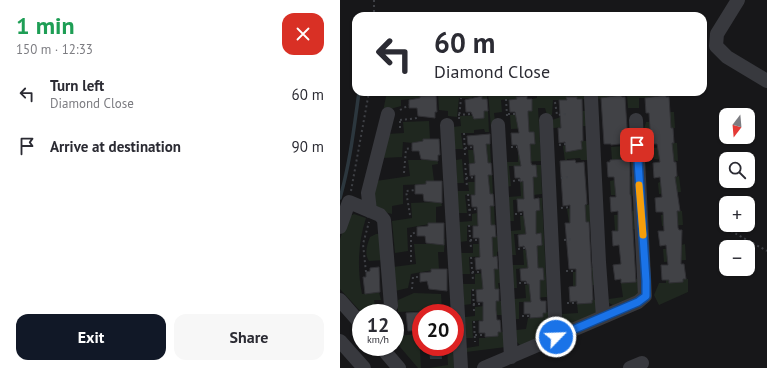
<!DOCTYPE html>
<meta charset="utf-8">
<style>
body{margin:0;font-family:"PT Sans",sans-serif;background:#f7f7f7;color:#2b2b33;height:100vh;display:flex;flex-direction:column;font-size:15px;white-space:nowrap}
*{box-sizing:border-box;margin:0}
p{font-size:13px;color:#7c7c81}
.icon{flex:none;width:22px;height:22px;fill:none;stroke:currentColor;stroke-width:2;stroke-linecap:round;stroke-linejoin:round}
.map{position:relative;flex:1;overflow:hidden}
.sheet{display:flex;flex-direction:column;background:#fff;width:340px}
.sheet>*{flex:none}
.hud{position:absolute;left:12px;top:12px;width:355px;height:84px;border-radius:12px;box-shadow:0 1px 3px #0004;background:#fff;color:#2b2b33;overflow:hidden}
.needle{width:26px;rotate:196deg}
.fabs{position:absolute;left:379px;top:108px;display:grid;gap:8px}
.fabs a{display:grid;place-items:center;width:36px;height:36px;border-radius:8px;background:#fff;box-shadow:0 1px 3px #0004;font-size:20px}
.speed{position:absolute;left:12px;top:304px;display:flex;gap:8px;font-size:20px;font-weight:700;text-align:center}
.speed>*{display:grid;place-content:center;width:52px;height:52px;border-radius:50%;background:#fff;box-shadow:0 1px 3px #0004;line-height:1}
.speed small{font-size:10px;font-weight:400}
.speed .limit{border:6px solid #d22;background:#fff;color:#111}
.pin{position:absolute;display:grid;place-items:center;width:34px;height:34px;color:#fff;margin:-17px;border-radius:8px;box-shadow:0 2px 6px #0006}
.me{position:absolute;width:44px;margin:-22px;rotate:66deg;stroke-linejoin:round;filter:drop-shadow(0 0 3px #0008)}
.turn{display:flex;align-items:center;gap:14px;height:84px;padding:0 16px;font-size:18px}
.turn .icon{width:52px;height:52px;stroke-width:2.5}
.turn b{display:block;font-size:28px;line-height:34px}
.round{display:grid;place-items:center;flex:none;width:42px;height:42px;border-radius:12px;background:#f7f7f7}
.summary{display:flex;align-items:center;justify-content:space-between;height:68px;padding:0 16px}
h1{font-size:24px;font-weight:600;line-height:30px;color:#1e9e55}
.cta{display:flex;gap:8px;margin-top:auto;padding:8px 16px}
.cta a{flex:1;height:46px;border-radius:12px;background:#111827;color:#fff;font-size:16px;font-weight:600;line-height:46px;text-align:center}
.cta a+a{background:#f7f7f7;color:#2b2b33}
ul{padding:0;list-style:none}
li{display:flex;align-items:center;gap:12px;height:52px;padding:0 16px}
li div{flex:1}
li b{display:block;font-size:15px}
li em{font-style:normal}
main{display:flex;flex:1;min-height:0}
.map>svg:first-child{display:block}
.green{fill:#1f271f}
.water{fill:#2c373e}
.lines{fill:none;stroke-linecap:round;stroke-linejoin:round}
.stream{stroke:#2c373e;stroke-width:3.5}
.building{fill:#414246;stroke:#313135}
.path{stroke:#3e4045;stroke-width:2;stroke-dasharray:2 3;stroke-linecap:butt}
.minor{stroke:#38393e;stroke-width:14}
.route-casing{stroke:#114b97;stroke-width:10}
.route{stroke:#1a73e8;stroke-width:7}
.slow{stroke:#f59e0b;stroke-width:7}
</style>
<main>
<section class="sheet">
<div class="summary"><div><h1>1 min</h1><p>150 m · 12:33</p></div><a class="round" style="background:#d93025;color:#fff"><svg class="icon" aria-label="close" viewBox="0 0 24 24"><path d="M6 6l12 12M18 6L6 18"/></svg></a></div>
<ul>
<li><svg class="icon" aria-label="left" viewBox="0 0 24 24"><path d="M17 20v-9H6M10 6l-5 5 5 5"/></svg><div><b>Turn left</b><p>Diamond Close</p></div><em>60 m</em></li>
<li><svg class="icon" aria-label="arrive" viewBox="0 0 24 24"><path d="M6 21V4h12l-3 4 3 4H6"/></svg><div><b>Arrive at destination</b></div><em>90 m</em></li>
</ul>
<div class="cta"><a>Exit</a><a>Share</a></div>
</section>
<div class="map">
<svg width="427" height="368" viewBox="0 0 427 368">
<rect width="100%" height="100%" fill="#171719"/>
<path class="green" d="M47 92H80V98L61 100V106L43 111Z
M98 92 147 93V99H142V96L132 97V99L119 98 117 117 108 116V111L99 110Z
M148 92 176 93 177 99 161 100 162 112 154 113 156 129 151 128Z
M197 93 268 94V98L255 99 246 126 213 128 212 120 238 111H245L244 99H237V97H227V100H213L212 115H207L205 108H198L201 161 181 162V166H169L171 186 167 187 165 162H178V149L190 148V144H194L188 128 171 129 170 115 188 114V111L192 110V99L197 98Z
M287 94H312L313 98H299V108H288Z
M144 111H148L149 132H145L144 129 134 130V133H121L123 149H115L113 127 121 126 120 116 144 115Z
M328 112H334L335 128 304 129 306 122H313Z
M89 121 90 139 72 143 63 142 62 157 42 158 47 134 64 133 63 122Z
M241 141H247L248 160H241L240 158 227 159V160L225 161 223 146Z
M285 143H290L292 161 272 160 271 147 285 146Z
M332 143H337L338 161 314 159 312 148 332 146Z
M146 144H150L151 163 129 164 128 150H133Z
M97 155 98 164 92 165 94 181 86 184 63 185V204L52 206V214C30 209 32 199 36 181L70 176 68 160H91Z
M122 159 124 183H117L116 160Z
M196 165H201L202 194 184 196V199L173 200 174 221H170L168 197 181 196 180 182 193 181V177H197Z
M148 175H152L153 194 125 195 127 213H118L117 191H129L128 182H135Z
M293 176 295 196 271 195 270 181Z
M339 176 341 192 319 194 318 183 321 181Z
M100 198 102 206 96 207V223L67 228 68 251 55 253 52 221 72 218 71 203 94 202Z
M199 198H202L207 297 191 298V302H179V319H175L174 299 186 298 185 285 200 283V280L204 279 203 268H198V264L188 265V268L176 269 177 288H173L172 265H184L183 250 197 249V246L202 245 200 233 196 234V230H185L186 234H174L176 255H171L170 231 181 230 180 216 196 214V211L200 210Z
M251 204 252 222 229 223 227 209Z
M150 206H154L155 225 127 226V241L120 242 119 222 132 221V214L137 213V211L150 210Z
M296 210 297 229 275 231 274 215 292 214V211Z
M337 211H342L343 225 322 226 321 215 337 214Z
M14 214 26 218C18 242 17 269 22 294L39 292 41 300H34L36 313H31L26 308 21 312 0 289V239L8 217Z
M36 234H42L44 260 29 261C24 254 27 245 30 237Z
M158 236 159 251 157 252V256L129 257 130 274H122L121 253H133V244H139V241H152V237Z
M102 239H105L104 252H98L99 269 71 274 68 288 55 291 53 267 76 264 74 244H96Z
M345 244 346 260 324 262 323 249 341 248V245Z
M250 268H253L256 285 233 286V272L250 271Z
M154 269H160L161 283H158L159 289 131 290V304L124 305 123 284H135V274L154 272Z
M299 278 300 294 273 305 269 303V299L283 297 281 283 296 282V279Z
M329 279V283L343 282V279H348V292L319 305 314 295 319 283H326V280Z
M74 293 101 294 102 310 58 312V300Z
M252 300H257L256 315 231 324 227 325 223 321 222 314 238 313 237 304 252 303Z
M155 301H163V315H146V320L132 321 133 338H125V317L135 316V307L155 305Z
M208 312 209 333 184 346 180 345 177 342 176 330 186 329 188 318 203 317V313Z
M158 332H164L166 347 126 352V348L139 346V338H145Z
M79 334 81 368H78L55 341V336Z
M107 347H113L114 368H89L108 365Z"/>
<path class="water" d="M89 347H101L102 359H90Z"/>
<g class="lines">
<path class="stream" d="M0 198C10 163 14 128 19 92"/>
</g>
<path class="building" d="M96 95 97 112H95V118L78 116 77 108H69V100L80 98V96Z
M281 95 282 97H285L288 143 271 145V144H264L261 98Z
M326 95V97H329L331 128H333L334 143H332L334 162H336L337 176 335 177 340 211H337L338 228 339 230H342L341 264H344L346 279H343V282L329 283V280H322L321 265H328L326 245 320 246 318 231H324L323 212H316L315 198 322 197 320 177 314 178 313 163 320 162 317 144H311L309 113H306L305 98Z
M142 96V99H147L148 111H144V118L134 119 131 112H126L125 100Z
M187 96V99H192V111H188V115L189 132H194L195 144H190L191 163 192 165H196L197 177H193L194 199 199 198 200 210 196 211V234L201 233 202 245 197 246 198 268H203L204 280H200V299L201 301H206V313H203V317L190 318V314H184V302H191L189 284H187L186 281H181L180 269 188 268 186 250 184 246 179 247 178 235 186 234 183 211 178 212 177 199H184L183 181 180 182V178H175L174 166H181L177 145H172L171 133H179L175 112H170L169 100 177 99 176 97Z
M226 97H237V99H242L243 141H241L242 149 226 152 225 142 219 143 218 128H221L219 100H227Z
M150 134V144H146L148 163H151L152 175H148L150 194H153L154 206H150L151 225H155L156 237H152L153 257 157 256 158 269H154L155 289H159V301H156V310L157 320H160L161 332H158V336L145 337V333H139V321H143V302H137L136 290 143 289 141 269 136 270 135 258 140 257 139 238H133V226H138L137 207H132L131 195H135V175L130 176 129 164 135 163 133 145H128L127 136Z
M83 139H99L100 155H98V161L81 159 79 151H72V143L83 141Z
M287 159V161H290V194L291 196 296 282 281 283V279L275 280 273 265 281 264 279 245 273 246 272 231H278V211L271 212 270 197H276L274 177H268L267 162H270V160Z
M235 160 236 163 244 162 247 204 245 205 246 222H249L253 300H252V303L237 304V301L230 302 229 287 236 286V269H229L225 223H230V205L223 206 220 161Z
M86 181H102V203L84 201 83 194H75V185L86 184Z
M88 223H104V245L86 243 85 236H77V227L88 226Z
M39 267 40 292 25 294 23 277H26V272L30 271V268Z
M91 269H107V291L89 289 87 281 80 282V273L91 272Z
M81 312V330L68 331 66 313Z"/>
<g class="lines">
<path class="path" d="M34 0V16
M166 99 167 116
M215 102 217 115 226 114
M60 110 69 105
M168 114H176
M118 115 131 114
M119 119 121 98
M60 120 78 118
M60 121V130
M124 133 125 155
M219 145 226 144
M171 147H177
M125 148 133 147
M125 163 127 187
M64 173 66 149 72 148
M126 178 135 177
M221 178 228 177
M173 181 180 180
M11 191 29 92
M128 194 130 218
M221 208 230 207
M129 210 137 209
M175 214H183
M70 215 66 191 75 190
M129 225 131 248
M391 231 427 251
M130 240H139
M224 240 233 239
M178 249 185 248
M131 257 133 280
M71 262V234L77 232
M226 271H236
M26 272 23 244 29 222
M132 272H141
M179 283H187
M72 289 73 277H80
M133 289 134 311
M227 303H237
M133 304H143
M182 316H190
M134 321 135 342
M135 335H145"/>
<path class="minor" d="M398 0 377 34 376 46 387 57 427 81
M251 97 259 262 263 317
M206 120 216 337
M107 125 121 368
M158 125 171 357
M30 211 28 193 48 114
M0 227 9 202 40 215 44 220 51 306
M0 300 21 324
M0 341 24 368
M41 347 59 368
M144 368 298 302 305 296 296 120
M290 368 302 363"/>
</g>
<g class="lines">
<g class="route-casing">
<path id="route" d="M216 337 298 302 306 296V281L297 145"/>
</g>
<use href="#route" class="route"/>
<path class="slow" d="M299 185 303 235"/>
</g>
</svg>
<div class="fabs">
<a><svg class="needle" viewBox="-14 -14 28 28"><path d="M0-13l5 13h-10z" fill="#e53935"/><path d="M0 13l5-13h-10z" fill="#7c7c81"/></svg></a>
<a><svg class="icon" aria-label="search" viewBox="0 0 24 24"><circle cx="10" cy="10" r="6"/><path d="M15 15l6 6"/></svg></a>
<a>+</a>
<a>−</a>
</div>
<div class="speed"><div>12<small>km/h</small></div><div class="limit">20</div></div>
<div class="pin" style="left:297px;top:145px;background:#d93025"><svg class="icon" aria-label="arrive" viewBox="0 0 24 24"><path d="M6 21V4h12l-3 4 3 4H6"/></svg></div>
<svg class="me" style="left:216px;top:337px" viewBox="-20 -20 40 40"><circle r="17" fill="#1a73e8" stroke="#fff" stroke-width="3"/><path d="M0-11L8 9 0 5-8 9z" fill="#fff"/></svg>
<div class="hud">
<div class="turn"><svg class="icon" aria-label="left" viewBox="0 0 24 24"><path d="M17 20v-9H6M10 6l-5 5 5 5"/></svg><div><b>60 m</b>Diamond Close</div></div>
</div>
</div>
</main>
